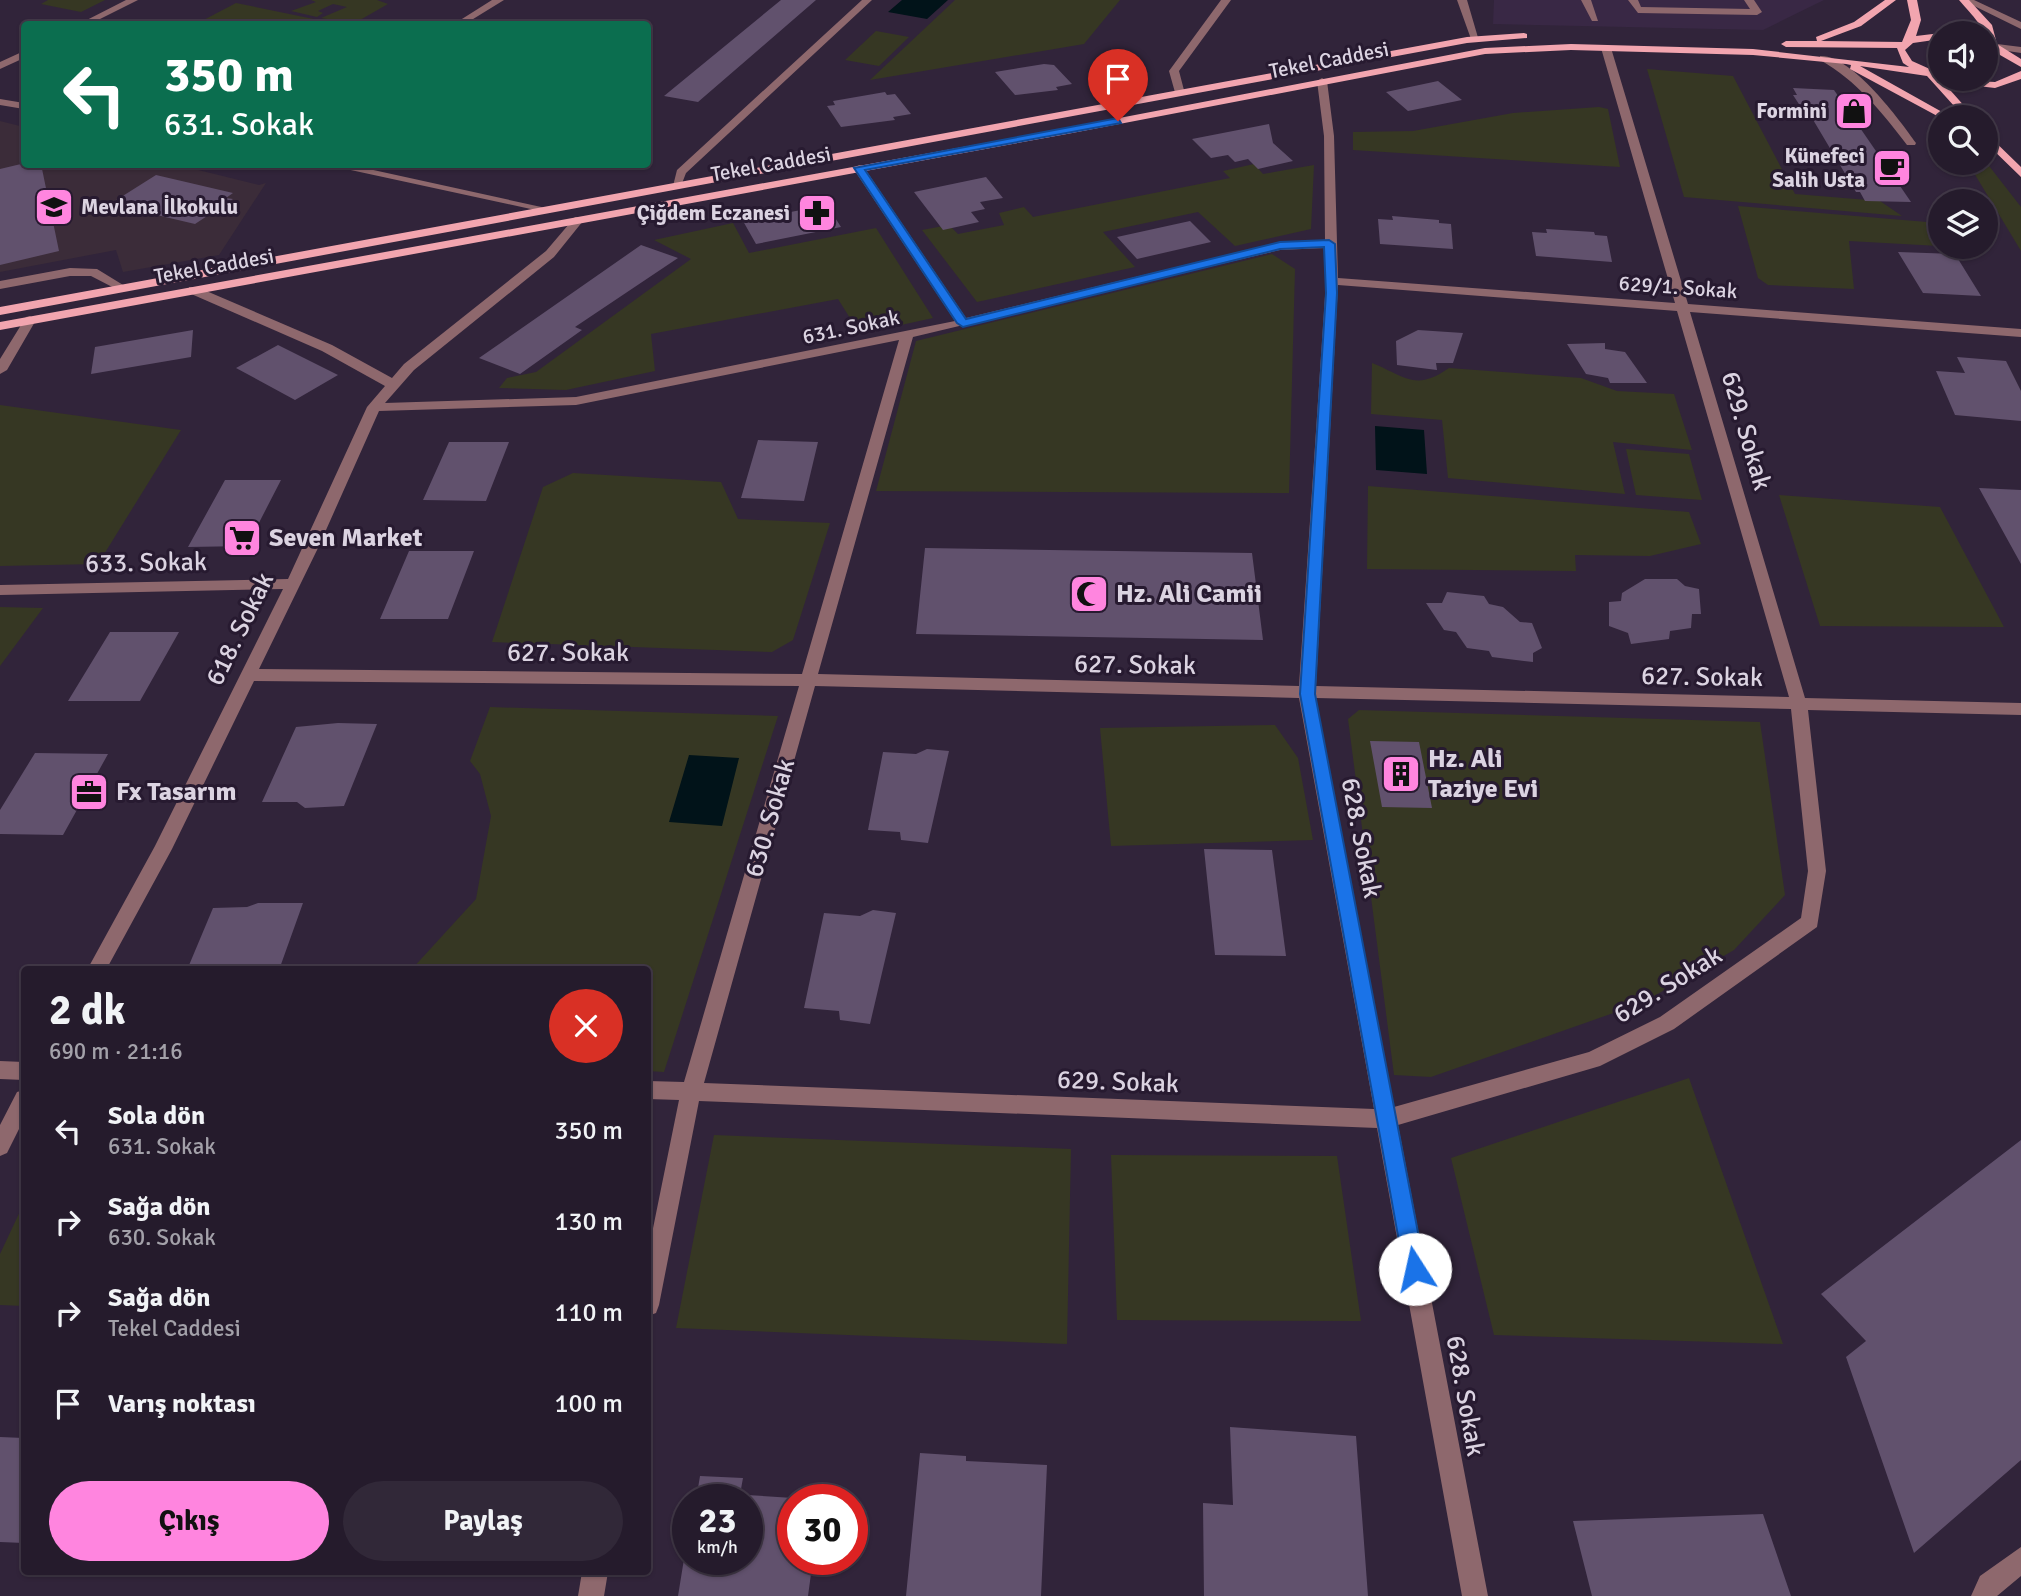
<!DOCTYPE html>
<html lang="tr">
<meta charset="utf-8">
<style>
body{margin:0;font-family:Signika,sans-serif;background:#312838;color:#f1f3f6;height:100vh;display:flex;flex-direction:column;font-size:26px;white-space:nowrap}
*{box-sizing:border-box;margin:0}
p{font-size:23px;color:#a3a1a9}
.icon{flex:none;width:38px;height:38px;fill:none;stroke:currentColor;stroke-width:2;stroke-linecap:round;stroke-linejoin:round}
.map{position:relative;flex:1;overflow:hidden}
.sheet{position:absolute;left:21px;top:966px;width:630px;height:609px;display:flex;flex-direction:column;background:#251b2c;border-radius:7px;box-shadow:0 2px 5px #0004,0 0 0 2px #423948}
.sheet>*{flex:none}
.top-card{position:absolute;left:21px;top:21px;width:630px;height:147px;border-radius:7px;box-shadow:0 2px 5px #0004,0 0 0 2px #423948;background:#0b6e4f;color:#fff;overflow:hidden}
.controls{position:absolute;left:1928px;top:21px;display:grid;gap:14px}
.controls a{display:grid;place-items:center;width:70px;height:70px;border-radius:50%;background:#251b2c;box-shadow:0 2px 5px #0004,0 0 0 2px #423948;font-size:35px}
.speed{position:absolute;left:672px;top:1484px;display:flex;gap:14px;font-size:35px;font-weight:700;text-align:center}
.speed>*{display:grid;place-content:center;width:91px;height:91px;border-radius:50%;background:#251b2c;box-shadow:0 2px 5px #0004,0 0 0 2px #423948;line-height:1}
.speed small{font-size:18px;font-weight:400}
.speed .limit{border:10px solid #d22;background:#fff;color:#111}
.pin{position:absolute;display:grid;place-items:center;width:60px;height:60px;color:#fff;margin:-72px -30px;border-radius:50% 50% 50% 0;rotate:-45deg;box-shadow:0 0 7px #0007}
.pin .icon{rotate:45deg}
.me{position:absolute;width:77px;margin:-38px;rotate:350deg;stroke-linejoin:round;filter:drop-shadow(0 0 5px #0008)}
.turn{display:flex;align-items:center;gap:24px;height:147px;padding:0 28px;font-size:32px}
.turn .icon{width:91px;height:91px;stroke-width:2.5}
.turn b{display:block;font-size:49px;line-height:60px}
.round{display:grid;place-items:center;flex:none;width:74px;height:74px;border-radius:37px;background:#312838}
.summary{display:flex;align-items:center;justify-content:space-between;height:119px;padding:0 28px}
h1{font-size:42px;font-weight:700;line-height:52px}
.cta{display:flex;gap:14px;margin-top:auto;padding:14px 28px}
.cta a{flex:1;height:80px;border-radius:42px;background:#ff85df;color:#111;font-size:28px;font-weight:700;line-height:80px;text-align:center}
.cta a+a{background:#312838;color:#f1f3f6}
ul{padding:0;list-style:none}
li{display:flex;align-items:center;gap:21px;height:91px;padding:0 28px}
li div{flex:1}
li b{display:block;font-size:26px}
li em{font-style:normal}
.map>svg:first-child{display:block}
.built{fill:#392845}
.education{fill:#3b2c39}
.green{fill:#363723}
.water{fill:#011319}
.building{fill:#61516d}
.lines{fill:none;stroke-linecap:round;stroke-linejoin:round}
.minor{fill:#8e686d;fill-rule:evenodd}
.major{fill:#f2a5af;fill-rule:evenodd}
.route{fill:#1a73e8;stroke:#114b97;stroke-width:2}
.labels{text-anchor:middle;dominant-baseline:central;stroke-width:6;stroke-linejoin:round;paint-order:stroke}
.far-street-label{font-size:21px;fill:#dbd3e1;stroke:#271a30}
.far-poi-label{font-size:21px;font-weight:bold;fill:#dbd3e1;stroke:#271a30;text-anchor:end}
.street-label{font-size:26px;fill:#dbd3e1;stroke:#271a30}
.poi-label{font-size:26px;font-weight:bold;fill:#dbd3e1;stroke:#271a30;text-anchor:start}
</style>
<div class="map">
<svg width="2021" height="1596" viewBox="0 0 2021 1596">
<rect width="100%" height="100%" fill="#31243a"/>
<path class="built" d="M1494 0H1824L1763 30 1493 24Z"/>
<path class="education" d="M0 121 24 127V164L178 165 259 185 266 183 219 255 123 272 116 250 0 272Z"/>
<path class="green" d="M48 0H105L81 12 41 4Z
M311 0H377L388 4 353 24 321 18 347 7 333 4 318 11 323 13 317 17 291 11 316 2Z
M955 0H1120L1084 44 870 80Z
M236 3 338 24H196Z
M876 31 909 37 879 66 845 60Z
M1647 69 1733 76 1795 194 1880 201 1902 216 1684 197Z
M1599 107 1608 109 1620 167 1353 150V132L1413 131 1513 113Z
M1986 162 2021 207V251L1968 163Z
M1254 164 1263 174 1314 165 1311 229 1235 246 1198 212 1103 232 1135 267 977 302 922 230 949 225 958 234 1004 225 999 213 1024 207 1033 217 1230 178 1223 171Z
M1738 206 1927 222 1939 246 1849 241 1854 289 1768 285 1758 278Z
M733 223 749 253 876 228 933 318 860 334 838 299 651 334 655 371 566 390 499 388 507 378 536 372 691 259 654 240Z
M1272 254 1295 269 1289 493 876 491 916 341Z
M1372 363C1405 376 1415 392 1449 368L1581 378 1617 391 1674 394 1692 450 1613 442 1625 494 1448 478 1442 420 1371 414Z
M0 405 181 430 98 564 0 566Z
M1626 449 1689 454 1702 500 1636 495Z
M573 473 721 482 738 519 830 523 793 640 772 652 492 642 543 487Z
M1368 486 1689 512 1701 544 1650 556 1575 555 1576 571 1367 569Z
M1779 495 1940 507 2004 627 1820 626Z
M0 607 43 608 0 666Z
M490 707 778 716 664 1072 648 1071V970H411L476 899 491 816 480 774 470 761Z
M1359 710 1760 722 1785 895 1734 950 1642 1003 1431 1077 1394 1075 1348 719Z
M1275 725 1298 758 1313 840 1111 846 1100 728Z
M1689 1078 1783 1344 1494 1335 1451 1158Z
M714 1135 1071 1149 1067 1344 676 1328Z
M1111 1155 1337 1156 1361 1321 1117 1320Z
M24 1203V1306L0 1305V1254Z"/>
<path class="water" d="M902 0H948L927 19 888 12Z
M1375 426 1424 430 1427 474 1376 470Z
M689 755 739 758 722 826 669 822Z"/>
<path class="building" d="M781 0H816L698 102 664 96Z
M1044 64 1054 65 1072 84 1056 87 1058 90 1015 95 995 72Z
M1438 81 1462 100 1408 111 1386 92Z
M1793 88 1834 90 1911 202 1865 201 1860 192H1856L1812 118H1808L1793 95H1797Z
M885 92 887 95 895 94 911 114 893 117 895 120 841 127 827 106 835 105 833 101Z
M1269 124 1273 143 1293 161 1258 169 1248 159 1235 162 1228 155 1211 158 1192 139Z
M21 164H41L59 251 0 265V169Z
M156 175 233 193 226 198 233 199 195 224 110 204Z
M986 177 1003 198 980 202 985 209 971 212 979 222 943 230 914 192Z
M827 205 841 227 756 244 743 221Z
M1392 216 1439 220V223L1451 224 1453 249 1380 244 1378 219 1393 220Z
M1190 221 1211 242 1137 259 1117 237Z
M1546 229 1594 232 1595 235 1607 236 1612 262 1536 256 1532 232 1547 233Z
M641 245 678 258 575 327 582 330 520 374 479 358Z
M1898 252 1955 254 1981 296 1923 293Z
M193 330 191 357 91 374 95 347Z
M1418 330 1463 333 1453 363H1436L1437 370 1397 365 1396 341Z
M1605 343V349L1625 352 1647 383H1610L1608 378 1586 374 1567 344Z
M278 345 338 375 295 400 236 368Z
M1957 357 2006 361 2021 391V421L1955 415 1936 371 1965 373Z
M758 440 818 442 804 501 741 498Z
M449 442H509L486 501 423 500Z
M225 480H281L247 546 188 547Z
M1979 488 2021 490V564Z
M925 548 1252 553 1263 640 916 634Z
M409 551H474L448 619H380Z
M1645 579H1677L1685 586 1699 589 1701 614H1692L1691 628 1670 631 1669 639 1631 644 1628 633 1609 626V602L1621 601 1622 593Z
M1447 592 1484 596 1489 604 1503 607 1520 622 1532 623 1542 648 1533 653V662L1492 657 1489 651 1467 648 1456 632 1444 630 1426 603H1442Z
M110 632H179L140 701H68Z
M338 723 377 724 344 806 305 808 297 802H262L296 727Z
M1370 741 1419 742 1432 808 1382 807Z
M927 749 949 751 928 843 901 840 900 832 868 830 883 752 916 754Z
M35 753 108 754 63 835 0 834V810Z
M1204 849 1272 850 1286 956 1215 955Z
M258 903H303L279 970H187L213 908 247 907Z
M873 910 896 913 870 1024 840 1020 839 1011 804 1008 824 913 860 916Z
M2021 1140V1460L1914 1553 1846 1357 1866 1341 1821 1294Z
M1230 1427 1356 1436 1368 1596H1204L1203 1503 1233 1505Z
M0 1437 24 1438V1543L0 1542Z
M920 1453 966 1456V1461L1047 1465 1041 1596H906Z
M700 1476 743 1478 739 1500H696Z
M747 1495 793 1498V1559H813L808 1596H678L684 1559H747Z
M1763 1514 1791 1596H1592L1573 1521Z"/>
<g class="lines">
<path class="minor" d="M126 0H138L90 24H79Z
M492 0H504L465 24H454Z
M862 0H872L686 173 681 186H673L677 170Z
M1221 0H1231L1179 71 1185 94 1176 96 1169 71Z
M1457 0H1467L1479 41 1471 39Z
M1581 0H1591L1598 21H1592Z
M1628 0H1638L1641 7 1750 9 1744 0H1754L1762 12 1757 15 1638 13Z
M1962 0H1974L2021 22V29Z
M1997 44 2021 47V53L1994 49V45Z
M1606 45 1611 48 1688 304 2021 329V337L1690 312 1805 698 2021 703V715L1808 710 1826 871 1817 927 1674 1029 1600 1066 1398 1125 1488 1596H1462L1377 1128 699 1101 659 1305 656 1313 648 1316V1253L679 1100 648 1099V1081L684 1082 799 686 254 681 172 849 106 970H87L155 846 283 589 0 595V585L288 579 367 407 385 386 322 351 189 293V287H197L332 345 392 378 404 364 546 251 575 217H583V221L554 257 414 370 385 403 576 397 955 321 853 168 859 165 863 166 966 318 1280 242 1325 241 1324 136 1317 81 1322 78 1327 81 1334 136 1338 278 1675 303 1601 48ZM1325 248 1326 281 1299 686 818 674 913 337 1280 250ZM1338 285 1677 311 1789 697 1316 686ZM899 340 802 674 259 669 318 548 379 411 576 405ZM815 686 1299 698 1374 1109 704 1083ZM1316 698 1791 709 1808 871 1801 918 1660 1017 1589 1052 1394 1107Z
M24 51V58L0 69V62Z
M1820 56C1851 54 1900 120 1916 143L1915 145H1907C1882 112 1857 81 1820 60Z
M0 99 24 103V109L0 105Z
M323 164H346L555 210 549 213Z
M70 268 97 269 128 288 122 292 91 276H70L0 289V281Z
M30 316 36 320 7 370 0 374V359L26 317Z
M0 1061 24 1062V1080L0 1079Z
M24 1090V1119L7 1153 0 1156V1125L17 1092Z
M2021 1547V1576L1997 1596H1971L1980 1576Z
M582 1572H608L604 1596H578Z"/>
<path class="major" d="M1885 0H1896L1861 26 1821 41 1902 42 1911 20 1907 0H1917L1921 20 1916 36 1941 33H1942L1941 39 1913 43 1905 50 1912 61 1941 74V79L1995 82 2021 71V79L1995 88 1943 82 1974 117H1964L1927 76 1860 66 1951 117 1941 118 1850 69 1851 65 1846 64 1753 55 1571 50 1485 54 1067 134 0 330V322L1067 128 1485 48 1571 44 1753 49 1909 67 1903 63 1897 48 1786 47 1781 44 1786 41H1817L1816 37 1854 22Z
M1959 0H1969L1992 25 1997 44 2021 59V67L1986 47C1986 26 1973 17 1959 0Z
M1524 33 1527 34V38L1467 43 0 315V307L1467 37Z
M1986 133 2021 167V177L1986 143Z"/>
</g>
<path class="route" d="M1118 118 1121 123 865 170 966 319 1280 242 1329 240 1335 244 1337 293 1315 694 1425 1269 1422 1276 1415 1279 1407 1276 1404 1269 1300 694 1326 293 1324 247 1280 249 963 327 957 323 854 168Z"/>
<defs>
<g id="shop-square" transform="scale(2.0125)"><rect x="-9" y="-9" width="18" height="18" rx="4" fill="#ff85df" stroke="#271a30"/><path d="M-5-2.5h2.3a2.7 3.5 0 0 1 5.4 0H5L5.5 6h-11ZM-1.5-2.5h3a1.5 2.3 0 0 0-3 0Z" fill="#111"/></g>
<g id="cafe-square" transform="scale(2.0125)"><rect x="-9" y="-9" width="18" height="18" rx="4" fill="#ff85df" stroke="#271a30"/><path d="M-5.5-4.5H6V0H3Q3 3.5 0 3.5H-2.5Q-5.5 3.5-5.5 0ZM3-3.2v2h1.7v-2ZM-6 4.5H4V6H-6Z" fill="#111"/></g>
<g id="school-square" transform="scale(2.0125)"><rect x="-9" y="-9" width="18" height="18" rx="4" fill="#ff85df" stroke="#271a30"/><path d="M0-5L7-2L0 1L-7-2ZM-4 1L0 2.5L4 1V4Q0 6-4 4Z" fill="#111"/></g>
<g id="pharmacy-square" transform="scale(2.0125)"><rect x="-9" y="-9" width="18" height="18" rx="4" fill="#ff85df" stroke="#271a30"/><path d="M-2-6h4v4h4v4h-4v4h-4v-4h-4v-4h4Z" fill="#111"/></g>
<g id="supermarket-square" transform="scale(2.0125)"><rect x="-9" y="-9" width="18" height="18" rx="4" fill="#ff85df" stroke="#271a30"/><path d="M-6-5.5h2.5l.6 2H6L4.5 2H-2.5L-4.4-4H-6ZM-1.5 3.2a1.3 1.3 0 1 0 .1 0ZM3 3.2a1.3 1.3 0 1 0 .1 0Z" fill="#111"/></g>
<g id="mosque-square" transform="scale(2.0125)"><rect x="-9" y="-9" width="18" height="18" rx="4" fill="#ff85df" stroke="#271a30"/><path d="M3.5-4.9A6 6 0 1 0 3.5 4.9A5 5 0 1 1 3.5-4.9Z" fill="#111"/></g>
<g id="building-square" transform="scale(2.0125)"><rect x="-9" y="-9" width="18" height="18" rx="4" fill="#ff85df" stroke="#271a30"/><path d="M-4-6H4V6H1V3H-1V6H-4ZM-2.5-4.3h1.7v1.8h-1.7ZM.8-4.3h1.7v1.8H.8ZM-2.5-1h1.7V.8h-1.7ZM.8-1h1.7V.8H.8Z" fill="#111"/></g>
<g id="office-square" transform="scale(2.0125)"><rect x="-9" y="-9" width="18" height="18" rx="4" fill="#ff85df" stroke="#271a30"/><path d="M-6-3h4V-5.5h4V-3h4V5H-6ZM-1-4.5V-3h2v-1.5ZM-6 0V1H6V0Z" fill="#111"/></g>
</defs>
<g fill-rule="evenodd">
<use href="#shop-square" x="1854" y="111"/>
<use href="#cafe-square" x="1892" y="168"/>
<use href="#school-square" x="54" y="207"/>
<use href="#pharmacy-square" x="817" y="213"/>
<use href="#supermarket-square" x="242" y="538"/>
<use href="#mosque-square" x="1089" y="594"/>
<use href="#building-square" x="1401" y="774"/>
<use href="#office-square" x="89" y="792"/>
</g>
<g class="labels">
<g class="far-street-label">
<text transform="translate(1329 60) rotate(-11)">Tekel Caddesi</text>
<text transform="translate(771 164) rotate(-10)">Tekel Caddesi</text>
<text transform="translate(214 266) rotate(-10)">Tekel Caddesi</text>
<text transform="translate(1678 287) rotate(4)">629/1. Sokak</text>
<text transform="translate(851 327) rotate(-12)">631. Sokak</text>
</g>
<g class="far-poi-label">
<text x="1827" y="111">Formini</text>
<text x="1865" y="156">Künefeci<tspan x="1865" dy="24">Salih Usta</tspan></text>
<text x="81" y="207" text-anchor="start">Mevlana İlkokulu</text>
<text x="790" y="213">Çiğdem Eczanesi</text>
</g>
<g class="street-label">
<text transform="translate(1746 431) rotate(74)">629. Sokak</text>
<text transform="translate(146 563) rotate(-1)">633. Sokak</text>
<text transform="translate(240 629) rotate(-64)">618. Sokak</text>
<text x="568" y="653">627. Sokak</text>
<text transform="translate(1135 665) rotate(1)">627. Sokak</text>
<text transform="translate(1702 677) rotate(1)">627. Sokak</text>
<text transform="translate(770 818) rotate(-74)">630. Sokak</text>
<text transform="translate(1361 838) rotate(79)">628. Sokak</text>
<text transform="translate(1668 985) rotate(-32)">629. Sokak</text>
<text transform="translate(1118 1082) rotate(2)">629. Sokak</text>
<text transform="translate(1465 1396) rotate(80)">628. Sokak</text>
</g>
<g class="poi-label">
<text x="269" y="538">Seven Market</text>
<text x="1116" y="594">Hz. Ali Camii</text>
<text x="1428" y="759">Hz. Ali<tspan x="1428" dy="30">Taziye Evi</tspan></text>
<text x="116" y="792">Fx Tasarım</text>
</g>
</g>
</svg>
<div class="controls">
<a><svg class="icon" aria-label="sound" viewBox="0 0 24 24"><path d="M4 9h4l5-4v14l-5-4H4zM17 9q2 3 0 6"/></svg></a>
<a><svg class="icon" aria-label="search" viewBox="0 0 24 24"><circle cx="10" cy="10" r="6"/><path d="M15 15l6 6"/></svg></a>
<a><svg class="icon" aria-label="layers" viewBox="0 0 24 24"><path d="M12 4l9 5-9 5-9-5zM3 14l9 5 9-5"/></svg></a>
</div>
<div class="speed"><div>23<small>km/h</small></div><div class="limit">30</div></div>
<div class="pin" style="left:1118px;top:121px;background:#d93025"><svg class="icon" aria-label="arrive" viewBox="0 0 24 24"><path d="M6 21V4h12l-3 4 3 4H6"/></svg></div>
<svg class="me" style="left:1415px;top:1269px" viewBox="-20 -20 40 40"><circle r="19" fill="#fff"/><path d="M0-13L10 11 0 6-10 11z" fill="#1a73e8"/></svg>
<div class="top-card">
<div class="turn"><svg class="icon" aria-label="left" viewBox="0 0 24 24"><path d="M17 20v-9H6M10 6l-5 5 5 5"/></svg><div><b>350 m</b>631. Sokak</div></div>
</div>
<section class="sheet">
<div class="summary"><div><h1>2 dk</h1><p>690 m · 21:16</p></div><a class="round" style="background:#d93025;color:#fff"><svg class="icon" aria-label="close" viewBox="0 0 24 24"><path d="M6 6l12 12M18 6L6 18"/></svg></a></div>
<ul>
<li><svg class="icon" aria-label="left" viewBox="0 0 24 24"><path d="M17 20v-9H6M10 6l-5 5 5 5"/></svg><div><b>Sola dön</b><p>631. Sokak</p></div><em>350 m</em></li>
<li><svg class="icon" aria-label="right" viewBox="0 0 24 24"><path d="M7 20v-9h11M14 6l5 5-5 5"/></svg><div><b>Sağa dön</b><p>630. Sokak</p></div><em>130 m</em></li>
<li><svg class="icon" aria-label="right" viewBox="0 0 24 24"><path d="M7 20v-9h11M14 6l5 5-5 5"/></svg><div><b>Sağa dön</b><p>Tekel Caddesi</p></div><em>110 m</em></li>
<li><svg class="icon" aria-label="arrive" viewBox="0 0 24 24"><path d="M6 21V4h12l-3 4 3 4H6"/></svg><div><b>Varış noktası</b></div><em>100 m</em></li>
</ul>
<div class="cta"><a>Çıkış</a><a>Paylaş</a></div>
</section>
</div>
